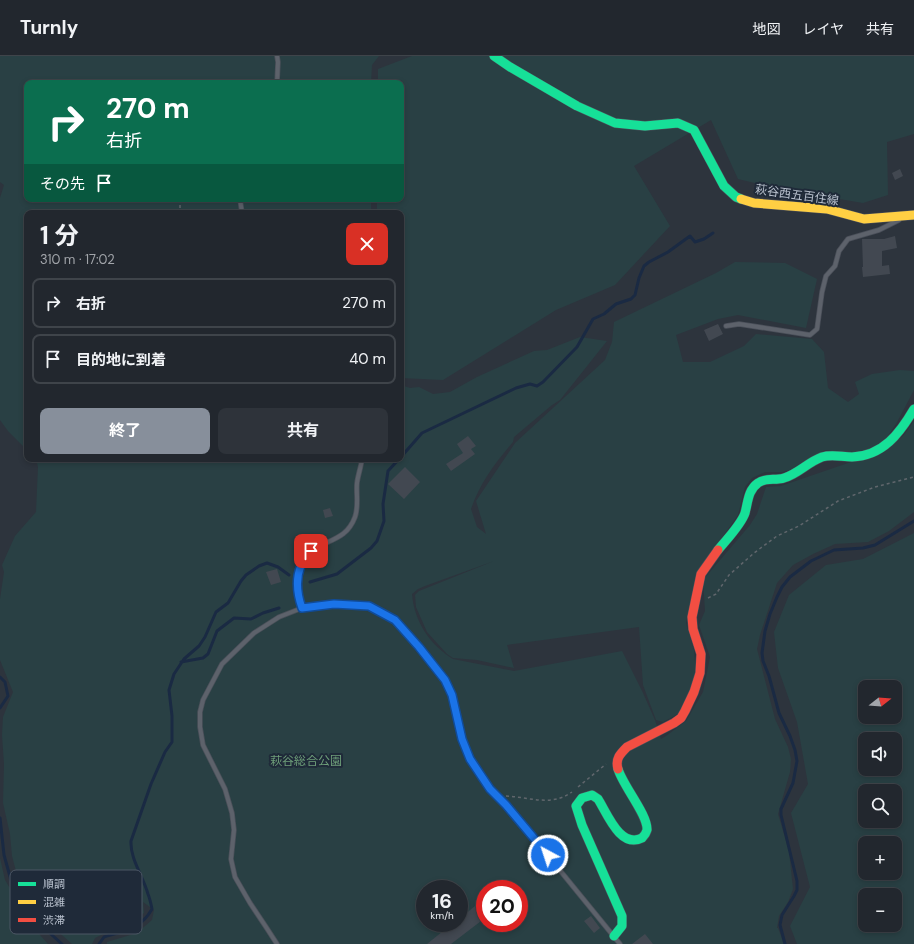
<!DOCTYPE html>
<html lang="ja">
<meta charset="utf-8">
<style>
body{margin:0;font-family:"DM Sans","Noto Sans JP",sans-serif;background:#2e333a;color:#f1f3f6;height:100vh;display:flex;flex-direction:column;font-size:15px;white-space:nowrap}
*{box-sizing:border-box;margin:0}
p{font-size:13px;color:#a2a5aa}
.icon{flex:none;width:22px;height:22px;fill:none;stroke:currentColor;stroke-width:2;stroke-linecap:round;stroke-linejoin:round}
.map{position:relative;flex:1;overflow:hidden}
.panel{position:absolute;left:24px;top:154px;width:380px;height:252px;display:flex;flex-direction:column;background:#22272e;border-radius:8px;box-shadow:0 2px 6px #0003,0 0 0 1px #3f444a}
.panel>*{flex:none}
.hud{position:absolute;left:24px;top:24px;width:380px;height:122px;border-radius:8px;box-shadow:0 2px 6px #0003,0 0 0 1px #3f444a;background:#0b6e4f;color:#fff;overflow:hidden}
.needle{width:26px;rotate:73deg}
.fabs{position:absolute;left:858px;top:624px;display:grid;gap:8px}
.fabs a{display:grid;place-items:center;width:44px;height:44px;border-radius:8px;background:#22272e;box-shadow:0 2px 6px #0003,0 0 0 1px #3f444a;font-size:20px}
.speed{position:absolute;left:416px;top:824px;display:flex;gap:8px;font-size:20px;font-weight:700;text-align:center}
.speed>*{display:grid;place-content:center;width:52px;height:52px;border-radius:50%;background:#22272e;box-shadow:0 2px 6px #0003,0 0 0 1px #3f444a;line-height:1}
.speed small{font-size:10px;font-weight:400}
.speed .limit{border:6px solid #d22;background:#fff;color:#111}
.pin{position:absolute;display:grid;place-items:center;width:34px;height:34px;color:#fff;margin:-17px;border-radius:8px;box-shadow:0 2px 6px #0006}
.me{position:absolute;width:44px;margin:-22px;rotate:320deg;stroke-linejoin:round;filter:drop-shadow(0 0 3px #0008)}
.turn{display:flex;align-items:center;gap:14px;height:84px;padding:0 16px;font-size:18px}
.turn .icon{width:52px;height:52px;stroke-width:2.5}
.turn b{display:block;font-size:28px;line-height:34px}
.then{display:flex;align-items:center;height:38px;padding:0 16px;background:#0003;gap:8px;font-size:15px}
.round{display:grid;place-items:center;flex:none;width:42px;height:42px;border-radius:8px;background:#2e333a}
.overview{display:flex;align-items:center;justify-content:space-between;height:68px;padding:0 16px}
h1{font-size:24px;font-weight:700;line-height:30px}
.action{display:flex;gap:8px;margin-top:auto;padding:8px 16px}
.action a{flex:1;height:46px;border-radius:8px;background:#878f9b;color:#fff;font-size:16px;font-weight:700;line-height:46px;text-align:center}
.action a+a{background:#2e333a;color:#f1f3f6}
ul{padding:0;list-style:none}
li{display:flex;align-items:center;gap:12px;height:50px;margin:0 8px 6px;padding:0 8px;border:2px solid #3f444a;border-radius:8px}
li div{flex:1}
li b{display:block;font-size:15px}
li em{font-style:normal}
header{display:flex;align-items:center;gap:24px;box-sizing:border-box;height:56px;padding:0 20px;background:#22272e;border-bottom:1px solid #3f444a}
header strong{font-size:19px}
nav{display:flex;gap:22px;margin-inline-start:auto;font-size:14px}
.map>svg:first-child{display:block}
.green{fill:#294044;fill-rule:evenodd}
.lines{fill:none;stroke-linecap:round;stroke-linejoin:round}
.stream{stroke:#1a2a43;stroke-width:3}
.building{fill:#424851}
.lane-casing{stroke:#4b505a;stroke-width:5.5}
.fast-casing{stroke:#4b505a;stroke-width:10}
.slow-casing{stroke:#4b505a;stroke-width:10}
.jam-casing{stroke:#4b505a;stroke-width:10}
.path{stroke:#60666c;stroke-width:1.5;stroke-dasharray:3 3;stroke-linecap:butt}
.lane{stroke:#5d626b;stroke-width:4}
.fast{stroke:#16e098;stroke-width:9}
.slow{stroke:#ffcf43;stroke-width:9}
.jam{stroke:#f24e42;stroke-width:9}
.route-casing{stroke:#114b97;stroke-width:10}
.route{stroke:#1a73e8;stroke-width:7}
.labels{text-anchor:middle;dominant-baseline:central;stroke-width:4;stroke-linejoin:round;paint-order:stroke}
.street-label{font-size:12px;fill:#b8c0cd;stroke:#1f2a39}
.park-label{font-size:12px;fill:#6e9f79;stroke:#1f2a39}
.key{fill:#1f2a39;stroke:#4d5765;stroke-width:1}
.key-label{font-size:11px;fill:#b8c0cd}
</style>
<header>
<strong>Turnly</strong>
<nav><a>地図</a><a>レイヤ</a><a>共有</a></nav>
</header>
<div class="map">
<svg width="914" height="888" viewBox="0 0 914 888">
<rect width="100%" height="100%" fill="#2d343d"/>
<path class="green" d="M0 0H379L372 9 371 27H27V143H371V157H27V394L8 375 0 364V142L4 129 0 126Z
M412 0H914V78L887 86 888 139 863 147 780 133 738 123 711 64 634 110 670 170 615 229 556 254 443 324 401 322V157H377V143H401V27H378V13Z
M735 206 785 207 817 223 806 272 738 259 718 263 676 279 683 306H710L744 290 756 278 812 283 824 296 828 332 848 346 859 338 855 326 872 318 900 314 914 315V334L896 368 883 387 872 393 853 396 825 394 793 413 782 416H765L752 422 745 431 738 459 698 516 686 567 694 594 696 618 687 644 678 658 663 666 656 664 643 629 639 571 507 589 514 612 477 604 453 602 447 598 427 576 416 551 415 539 419 535 494 505 425 530 418 533 412 538C414 565 430 589 453 603L514 615 622 595 643 637 655 664 661 683 666 680 686 665 703 636 710 601 699 569 705 555 703 524 750 469 757 458 766 431 781 430 883 395 903 380 914 365V456L889 475 868 486 835 488 813 498 793 509 777 527 760 579 757 593 775 663 788 691 791 703 790 716 778 758 789 795 793 833 788 846 779 860 777 872H778L784 888H107V886L137 877 152 864 154 854 143 846 144 857 95 882 92 888H72L53 871 26 826 16 815 12 800 10 778 3 747 4 708 2 679 3 661 13 636 0 604V543L4 516 2 509 15 480 36 456 38 411 36 403H401V329L410 332 419 331 433 338 450 336 477 321 534 295 547 294 580 281 607 285 560 344 552 349 514 381 513 386C495 407 480 427 471 453L477 471 486 478 476 445 515 387 605 304 612 286 614 266 716 217ZM425 833H459V867H425ZM485 833H519V867H485Z
M914 477V888H797L790 870 810 831 791 757 808 728 797 666 778 612 774 576 789 539 826 509 863 503ZM865 631H895V661H865ZM865 683H895V713H865ZM865 735H895V765H865ZM865 787H895V817H865ZM865 839H895V869H865Z
M0 802 5 824 20 849 27 856 40 879 48 888H0Z"/>
<g class="lines">
<path class="stream" d="M401 401 422 377 516 332 530 328 537 330 543 326 577 291 593 263 604 258 616 248 631 243 635 239 639 222 644 210 649 206 668 196 690 180 695 186 704 183 713 177
M310 526 337 518 371 492 377 485 384 465 383 448 388 415 399 403
M181 606 203 602 208 598 217 575 234 562 251 563 263 557 279 552
M0 621 5 626 8 640 0 652
M0 762 4 799 11 824 14 830 30 846 42 870 62 888
M99 888 104 881C124 875 141 873 152 853 151 848 150 843 148 838 143 820 130 803 131 785L151 728 165 696 172 686V660L169 634 174 618 184 603 199 590 205 581 216 556 228 547 241 525 246 519 259 510 267 507 278 511 289 519
M785 888 780 869 782 859 794 840 797 834V825L781 759V753L793 727 797 705 795 694 790 680 779 657 769 620 763 605 762 597 765 575 770 558 777 541 782 531 790 521 811 505 834 494 863 492 875 489 914 465"/>
</g>
<path class="building" d="M900 113 903 120 895 124 892 117Z
M895 180 897 192 882 195V210L889 209 890 218 863 221 862 211H863L862 183H884Z
M718 268 723 278 709 285 704 274Z
M468 380 476 390 471 393 475 398 451 415 446 408 463 397 457 388Z
M405 411 420 426 404 443 388 428Z
M330 452 333 460 325 462 323 454Z
M277 513 281 526 271 529 266 516Z
M485 842V862L451 888H427L453 867H459V863Z
M591 860 600 872 594 877 584 865Z
M645 878 653 888H632Z"/>
<g class="lines">
<g class="lane-casing">
<path id="lane" d="M277 0 278 6 277 27
M240 143 242 157
M726 270 739 268 810 279 817 273 822 236 826 220 835 210 839 195 848 183 879 174 899 164
M302 552C295 534 293 509 310 496 327 483 346 485 355 461 359 450 356 438 357 427 358 419 361 411 362 403
M277 888 266 871 250 847 235 821 231 803 234 774 232 757 225 733 203 689 200 671V656L203 644 222 608 254 577 279 561 302 552 334 548 369 550 381 556 395 564 419 591 445 624 451 639 462 683 470 703 489 733 518 763 620 888"/>
</g>
<g class="fast-casing">
<path id="fast" d="M494 0 510 11 577 50 615 67 645 70 678 67 694 74 724 130 736 141 741 143
M718 494C726 484 741 469 745 457 748 446 748 434 758 427 766 421 775 425 784 422 798 418 808 406 822 401 832 398 842 401 852 401 883 400 900 377 914 353
M614 880 622 870V860L582 769 576 750 582 742 592 739 598 743C607 757 620 793 642 782 644 780 646 778 647 774 648 759 623 730 618 713"/>
</g>
<g class="slow-casing">
<path id="slow" d="M741 143 754 147 827 153 864 163 914 159"/>
</g>
<g class="jam-casing">
<path id="jam" d="M618 713C615 703 620 698 627 691L674 667 681 662 685 655 694 636 700 617 701 598 693 573 692 561 701 518 718 494"/>
</g>
<path class="path" d="M180 143V157
M708 542 716 538 729 519 754 497 777 480 799 470 838 445 875 431 914 421
M578 731 606 708
M506 740C529 741 551 751 572 736"/>
<use href="#lane" class="lane"/>
<use href="#fast" class="fast"/>
<use href="#slow" class="slow"/>
<use href="#jam" class="jam"/>
</g>
<g class="lines">
<g class="route-casing">
<path id="route" d="M311 495C295 511 295 532 302 552L334 548 369 550 395 564 419 591 445 624 452 639 462 683 470 703 490 733 506 749 548 799"/>
</g>
<use href="#route" class="route"/>
</g>
<g class="labels">
<g class="street-label">
<text transform="translate(797 139) rotate(8)">萩谷西五百住線</text>
</g>
<g class="park-label">
<text x="306" y="705">萩谷総合公園</text>
</g>
</g>
<rect x="10" y="814" width="132" height="64" rx="6" class="key"/>
<rect x="18" y="826" width="18" height="4" fill="#16e098"/>
<rect x="18" y="844" width="18" height="4" fill="#ffcf43"/>
<rect x="18" y="862" width="18" height="4" fill="#f24e42"/>
<g class="key-label">
<text x="43" y="832">順調</text>
<text x="43" y="850">混雑</text>
<text x="43" y="868">渋滞</text>
</g>
</svg>
<div class="fabs">
<a><svg class="needle" viewBox="-14 -14 28 28"><path d="M0-13l5 13h-10z" fill="#e53935"/><path d="M0 13l5-13h-10z" fill="#a2a5aa"/></svg></a>
<a><svg class="icon" aria-label="sound" viewBox="0 0 24 24"><path d="M4 9h4l5-4v14l-5-4H4zM17 9q2 3 0 6"/></svg></a>
<a><svg class="icon" aria-label="search" viewBox="0 0 24 24"><circle cx="10" cy="10" r="6"/><path d="M15 15l6 6"/></svg></a>
<a>+</a>
<a>−</a>
</div>
<div class="speed"><div>16<small>km/h</small></div><div class="limit">20</div></div>
<div class="pin" style="left:311px;top:495px;background:#d93025"><svg class="icon" aria-label="arrive" viewBox="0 0 24 24"><path d="M6 21V4h12l-3 4 3 4H6"/></svg></div>
<svg class="me" style="left:548px;top:799px" viewBox="-20 -20 40 40"><circle r="17" fill="#1a73e8" stroke="#fff" stroke-width="3"/><path d="M0-11L8 9 0 5-8 9z" fill="#fff"/></svg>
<div class="hud">
<div class="turn"><svg class="icon" aria-label="right" viewBox="0 0 24 24"><path d="M7 20v-9h11M14 6l5 5-5 5"/></svg><div><b>270 m</b>右折</div></div>
<div class="then">その先<svg class="icon" aria-label="arrive" viewBox="0 0 24 24"><path d="M6 21V4h12l-3 4 3 4H6"/></svg></div>
</div>
<section class="panel">
<div class="overview"><div><h1>1 分</h1><p>310 m · 17:02</p></div><a class="round" style="background:#d93025;color:#fff"><svg class="icon" aria-label="close" viewBox="0 0 24 24"><path d="M6 6l12 12M18 6L6 18"/></svg></a></div>
<ul>
<li><svg class="icon" aria-label="right" viewBox="0 0 24 24"><path d="M7 20v-9h11M14 6l5 5-5 5"/></svg><div><b>右折</b></div><em>270 m</em></li>
<li><svg class="icon" aria-label="arrive" viewBox="0 0 24 24"><path d="M6 21V4h12l-3 4 3 4H6"/></svg><div><b>目的地に到着</b></div><em>40 m</em></li>
</ul>
<div class="action"><a>終了</a><a>共有</a></div>
</section>
</div>
